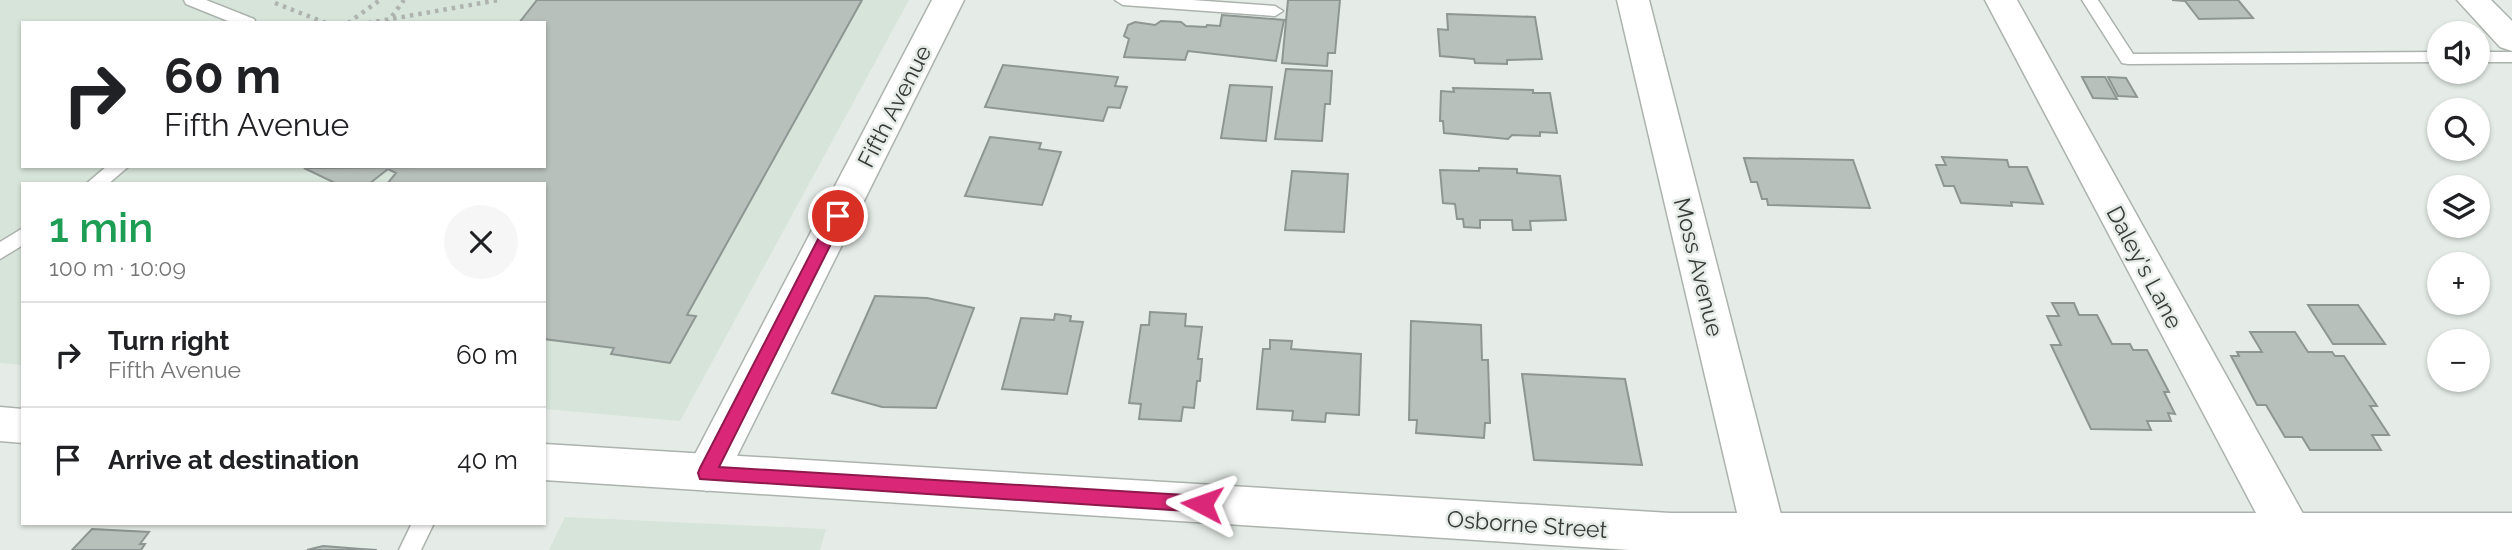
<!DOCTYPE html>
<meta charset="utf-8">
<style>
body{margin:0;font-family:Raleway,sans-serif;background:#f6f6f6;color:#202124;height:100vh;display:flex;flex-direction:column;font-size:26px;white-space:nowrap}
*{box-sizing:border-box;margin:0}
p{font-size:23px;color:#757577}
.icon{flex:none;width:38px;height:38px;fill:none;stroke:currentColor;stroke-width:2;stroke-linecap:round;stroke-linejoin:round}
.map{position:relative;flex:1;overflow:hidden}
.details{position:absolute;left:21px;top:182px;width:525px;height:343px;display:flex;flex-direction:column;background:#fff;border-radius:0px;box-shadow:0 2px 5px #0004}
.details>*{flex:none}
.banner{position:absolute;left:21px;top:21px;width:525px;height:147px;border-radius:0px;box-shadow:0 2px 5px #0004;background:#fff;color:#202124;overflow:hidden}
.tools{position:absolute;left:2427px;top:21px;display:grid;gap:14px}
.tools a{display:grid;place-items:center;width:63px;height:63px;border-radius:50%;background:#fff;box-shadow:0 2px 5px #0004;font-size:35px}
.pin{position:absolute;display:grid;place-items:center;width:60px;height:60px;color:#fff;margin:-30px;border:4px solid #fff;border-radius:50%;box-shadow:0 2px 7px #0007}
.me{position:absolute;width:77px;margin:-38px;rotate:274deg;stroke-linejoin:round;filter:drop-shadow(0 0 5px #0008)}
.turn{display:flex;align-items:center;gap:24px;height:147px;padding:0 28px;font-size:32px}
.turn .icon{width:91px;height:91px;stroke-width:2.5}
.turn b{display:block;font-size:49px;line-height:60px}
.round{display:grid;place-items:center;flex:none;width:74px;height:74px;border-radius:37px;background:#f6f6f6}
.headline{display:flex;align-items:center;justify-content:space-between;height:119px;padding:0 28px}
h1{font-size:42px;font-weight:600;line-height:52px;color:#1e9e55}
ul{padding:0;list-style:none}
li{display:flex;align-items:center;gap:21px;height:105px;padding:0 28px;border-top:2px solid #e0e0e0}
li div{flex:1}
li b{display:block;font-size:26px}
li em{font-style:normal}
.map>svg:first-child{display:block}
.built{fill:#d7e4d9;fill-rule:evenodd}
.building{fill:#b8c0bc;stroke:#8e9693;stroke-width:2}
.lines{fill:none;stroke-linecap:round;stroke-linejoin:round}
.lane-casing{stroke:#acb3ad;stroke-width:3}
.street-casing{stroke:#acb3ad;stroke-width:3}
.secondary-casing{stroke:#acb3ad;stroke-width:3}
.path{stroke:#aeb3af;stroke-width:4.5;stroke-dasharray:3.5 5;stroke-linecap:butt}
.lane{fill:#fff;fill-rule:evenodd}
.street{fill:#fff;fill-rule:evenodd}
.secondary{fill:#fff;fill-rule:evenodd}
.route{fill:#db2777;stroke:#8e194d;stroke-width:2}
.labels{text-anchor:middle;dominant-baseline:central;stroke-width:5;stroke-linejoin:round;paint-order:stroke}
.street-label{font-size:23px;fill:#383a38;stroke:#e5ece7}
</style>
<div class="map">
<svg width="2512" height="550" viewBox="0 0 2512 550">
<rect width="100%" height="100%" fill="#e5ece7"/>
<path class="built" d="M0 0H909L680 421 544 409V184H23V365L0 363ZM23 23H544V166H23Z
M565 517 826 529 820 550H549Z"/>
<path class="building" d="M537 0H862L687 315 696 316 670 363 611 354 614 348 544 339V184H387L396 173 388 169 369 184H337L304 168 544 166V23H519Z
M1288 0H1340L1335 53H1328L1327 66 1282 63Z
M2172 0H2238L2253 18 2199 19 2185 1Z
M1447 14 1535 17 1542 59 1507 60V64L1475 63 1474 59 1440 56 1438 29 1448 30Z
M1222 15 1284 20 1276 61 1188 51 1185 60 1124 57 1129 39 1124 36 1128 25 1135 22 1155 25 1161 21 1181 22 1186 26 1206 27 1207 25 1220 26Z
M1003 65 1118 77 1115 86 1127 87 1120 108 1108 107 1103 121 985 107Z
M1286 69 1332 71 1330 104H1325L1322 141 1275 139Z
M2082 77H2105L2117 99 2093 98Z
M2108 77 2126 78 2137 97 2118 96Z
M1230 85 1272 87 1266 141 1221 138Z
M1453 88 1533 90V93H1550L1557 133 1540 132V136L1512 135 1508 139 1444 133 1443 121H1440L1441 91 1454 92Z
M990 137 1041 143 1039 149 1061 152 1042 205 965 196Z
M1942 157 2007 160 2009 167H2027L2043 204 2011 202 2012 206 1961 203 1954 186H1944L1936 165H1946Z
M1744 158 1853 160 1870 208 1768 205 1767 199H1762L1757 182H1751Z
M1479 168 1517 169V173L1560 176 1566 220 1530 221 1531 230H1513L1512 220H1480V228L1464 227 1463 219H1457L1455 204 1443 203 1440 170 1479 171Z
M1292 171 1348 174 1344 232 1285 230Z
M875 296 927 298 974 308 936 408 882 407 832 393Z
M2052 303H2074L2079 315H2097L2112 344H2130L2133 350H2147L2169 392H2164L2175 414 2168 413 2171 421H2147L2151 430 2091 429 2051 345H2061L2047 316H2059Z
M2308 305H2358L2385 344H2333Z
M1150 312 1186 314 1185 326 1202 327 1198 359H1202L1200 381H1197L1194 408 1183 407 1181 421 1139 419 1141 404 1129 403 1141 325H1149Z
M1055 314 1071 316 1070 321 1083 322 1067 394 1002 389 1021 318 1054 320Z
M1411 321 1481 325 1482 360H1488L1490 423H1485L1484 438 1416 433 1417 420H1409Z
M2250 332H2295L2308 352H2332L2335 356H2344L2377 406H2370L2389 435H2372L2381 450H2310L2302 437H2285L2266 405H2257L2231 356H2239L2237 352H2262Z
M1270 340 1292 341 1291 349 1361 354 1359 415 1326 413 1325 422 1292 420 1293 411 1257 409 1263 349H1270Z
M1522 374 1625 379 1642 465 1534 460Z
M92 529 149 532 140 544H145L141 550H72Z
M323 546 361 549 377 550H307Z"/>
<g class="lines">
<g class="lane-casing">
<path id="lane" d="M184 0H206L254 19 256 23H233L186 4Z
M1115 0H1192L1275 6 1283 11 1275 16 1123 5Z
M2082 0H2098L2133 54 2440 52V62L2128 64 2122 63Z
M2478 52H2512V62H2478Z
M107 166H129L108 184H86Z
M23 228V245L0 259V242Z
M412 523H434L421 550H399Z"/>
</g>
<g class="street-casing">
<path id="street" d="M932 0H964L722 486 707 491 692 486 685 473 692 460Z
M1617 0H1649L1786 534 1780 548 1774 550 1748 548 1742 534Z
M1985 0H2017L2306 519 2312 533 2306 547 2297 550 2274 547Z
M2457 0H2491L2512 21V51L2500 47Z"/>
</g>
<g class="secondary-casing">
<path id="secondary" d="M0 407 23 409V443L0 441Z
M544 444 1670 513H2512V550H1630L544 480Z"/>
</g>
<path class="path" d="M275 3 326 23
M348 23 380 0
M368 23 499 0
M387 23 404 0"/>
<use href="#lane" class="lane"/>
<use href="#street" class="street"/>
<use href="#secondary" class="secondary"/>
</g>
<path class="route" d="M838 211 845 216 719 467 1202 496 1209 499 1211 504 1209 510 1202 512 700 479 698 473 700 468 830 216Z"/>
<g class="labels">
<g class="street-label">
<text transform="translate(894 106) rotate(-63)">Fifth Avenue</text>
<text transform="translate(1699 267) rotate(76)">Moss Avenue</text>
<text transform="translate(2145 267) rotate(62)">Daley's Lane</text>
<text transform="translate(1527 524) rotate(4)">Osborne Street</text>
</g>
</g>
</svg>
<div class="tools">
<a><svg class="icon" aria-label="sound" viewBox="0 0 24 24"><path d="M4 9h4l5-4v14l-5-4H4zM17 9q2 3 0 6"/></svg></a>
<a><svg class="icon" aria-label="search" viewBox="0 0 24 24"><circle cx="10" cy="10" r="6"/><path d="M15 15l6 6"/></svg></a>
<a><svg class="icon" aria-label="layers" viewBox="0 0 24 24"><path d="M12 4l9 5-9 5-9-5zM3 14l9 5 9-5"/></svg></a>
<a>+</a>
<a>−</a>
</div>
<div class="pin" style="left:838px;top:216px;background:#d93025"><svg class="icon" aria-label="arrive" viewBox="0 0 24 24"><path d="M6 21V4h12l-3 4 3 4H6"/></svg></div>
<svg class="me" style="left:1202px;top:504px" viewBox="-20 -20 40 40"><path d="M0-17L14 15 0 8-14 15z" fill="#db2777" stroke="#fff" stroke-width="4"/></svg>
<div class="banner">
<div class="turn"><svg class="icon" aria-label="right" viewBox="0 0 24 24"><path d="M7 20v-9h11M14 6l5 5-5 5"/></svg><div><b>60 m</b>Fifth Avenue</div></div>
</div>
<section class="details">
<div class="headline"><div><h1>1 min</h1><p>100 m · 10:09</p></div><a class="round"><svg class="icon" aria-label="close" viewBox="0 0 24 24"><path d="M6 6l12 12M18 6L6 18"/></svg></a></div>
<ul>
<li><svg class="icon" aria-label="right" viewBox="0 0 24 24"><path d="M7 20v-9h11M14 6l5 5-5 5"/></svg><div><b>Turn right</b><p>Fifth Avenue</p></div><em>60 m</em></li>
<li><svg class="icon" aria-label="arrive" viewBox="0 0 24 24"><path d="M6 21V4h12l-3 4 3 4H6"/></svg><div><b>Arrive at destination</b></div><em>40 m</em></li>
</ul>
</section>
</div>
